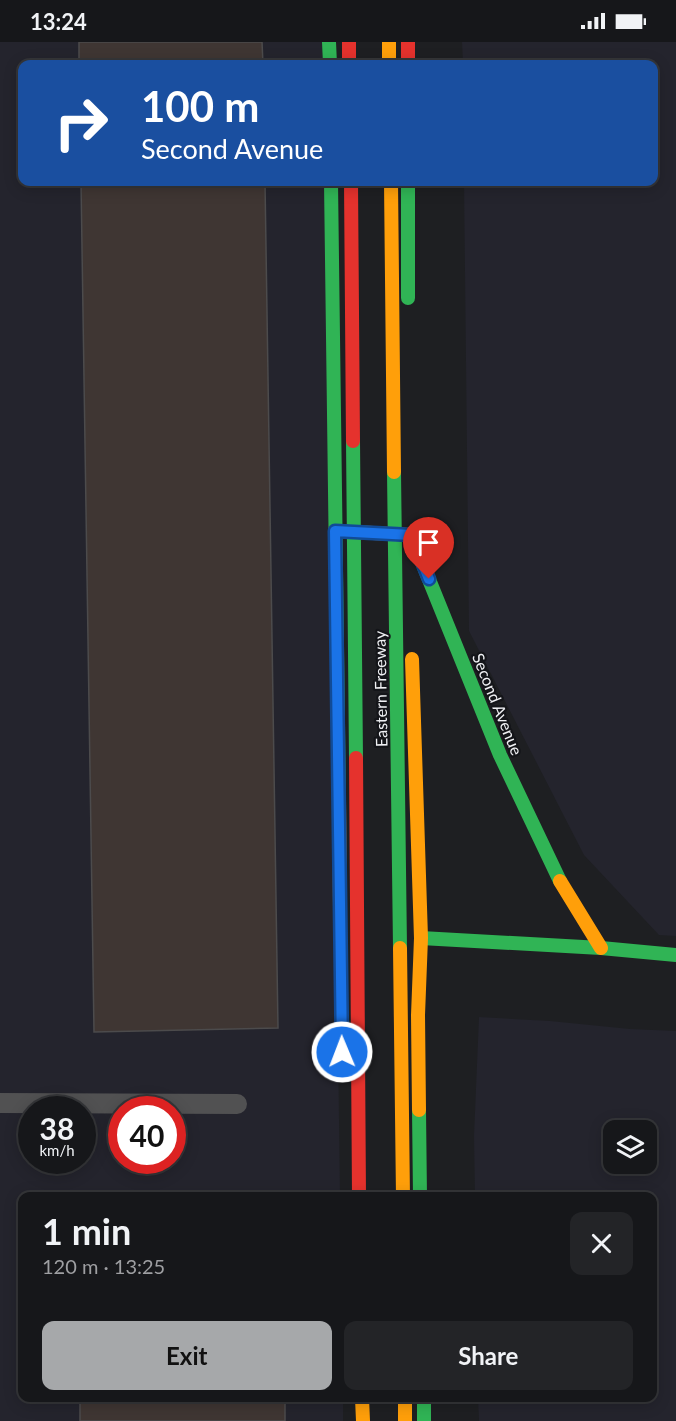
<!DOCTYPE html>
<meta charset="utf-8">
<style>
body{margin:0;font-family:Lato,sans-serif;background:#232427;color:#f1f3f6;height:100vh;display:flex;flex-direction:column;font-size:22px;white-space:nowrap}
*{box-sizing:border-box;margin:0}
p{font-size:20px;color:#9e9fa2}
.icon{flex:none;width:33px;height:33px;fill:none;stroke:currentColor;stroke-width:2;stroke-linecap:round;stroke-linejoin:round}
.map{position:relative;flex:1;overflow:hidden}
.sheet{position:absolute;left:18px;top:1150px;width:639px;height:210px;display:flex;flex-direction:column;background:#16171a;border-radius:12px;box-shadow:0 3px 15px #0003,0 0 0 2px #353639}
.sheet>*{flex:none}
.banner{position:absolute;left:18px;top:18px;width:640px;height:126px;border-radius:12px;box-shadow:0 3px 15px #0003,0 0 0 2px #353639;background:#1a4fa0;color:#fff;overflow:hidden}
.buttons{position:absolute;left:603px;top:1078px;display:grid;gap:12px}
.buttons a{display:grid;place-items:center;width:54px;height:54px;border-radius:12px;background:#16171a;box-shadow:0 3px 15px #0003,0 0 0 2px #353639;font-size:30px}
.speed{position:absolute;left:18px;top:1054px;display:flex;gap:12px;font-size:30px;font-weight:700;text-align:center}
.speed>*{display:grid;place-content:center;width:78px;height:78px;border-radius:50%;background:#16171a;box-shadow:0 3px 15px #0003,0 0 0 2px #353639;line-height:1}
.speed small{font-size:15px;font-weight:400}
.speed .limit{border:9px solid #d22;background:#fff;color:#111}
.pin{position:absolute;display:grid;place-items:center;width:51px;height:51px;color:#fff;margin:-62px -26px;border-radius:50% 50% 50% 0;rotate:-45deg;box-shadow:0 0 6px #0007}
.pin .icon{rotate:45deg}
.me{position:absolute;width:66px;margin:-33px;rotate:359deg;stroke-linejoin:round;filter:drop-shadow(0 0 4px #0008)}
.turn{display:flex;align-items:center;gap:21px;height:126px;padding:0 24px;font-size:27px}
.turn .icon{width:78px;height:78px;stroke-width:2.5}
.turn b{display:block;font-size:42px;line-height:51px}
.round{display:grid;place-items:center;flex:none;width:63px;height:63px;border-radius:12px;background:#232427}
.head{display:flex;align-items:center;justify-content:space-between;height:102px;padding:0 24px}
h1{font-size:36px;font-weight:700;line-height:45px}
.action{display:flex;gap:12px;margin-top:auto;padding:12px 24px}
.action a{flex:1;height:69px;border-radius:12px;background:#a6a8aa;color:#111;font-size:24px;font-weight:700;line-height:69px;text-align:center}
.action a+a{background:#232427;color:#f1f3f6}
.status{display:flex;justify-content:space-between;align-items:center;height:42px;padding:0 30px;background:#16171a;direction:ltr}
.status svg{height:16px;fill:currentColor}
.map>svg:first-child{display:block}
.built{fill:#24242d;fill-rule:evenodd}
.building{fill:#3f3633;stroke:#4c4b4c;stroke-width:1.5}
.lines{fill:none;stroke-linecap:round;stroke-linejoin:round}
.lane{stroke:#515152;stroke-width:20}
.fast{stroke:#30b455;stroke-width:14}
.slow{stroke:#ff9f0a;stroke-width:14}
.jam{stroke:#e5322d;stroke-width:14}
.fast-bridge{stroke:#30b455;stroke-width:14}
.slow-bridge{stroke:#ff9f0a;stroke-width:14}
.jam-bridge{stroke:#e5322d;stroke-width:14}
.route-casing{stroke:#114b97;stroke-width:15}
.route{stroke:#1a73e8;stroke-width:10}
.labels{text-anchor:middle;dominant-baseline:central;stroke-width:4.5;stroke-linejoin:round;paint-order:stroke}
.street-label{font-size:16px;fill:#f0f1f4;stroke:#141519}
</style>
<div class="status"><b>13:24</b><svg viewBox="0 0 49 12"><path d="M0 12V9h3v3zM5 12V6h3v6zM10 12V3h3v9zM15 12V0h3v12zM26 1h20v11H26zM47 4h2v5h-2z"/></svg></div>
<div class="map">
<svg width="676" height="1379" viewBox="0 0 676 1379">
<rect width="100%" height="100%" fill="#1e1f22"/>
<path class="built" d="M0 0H325V22H22V140H327L340 1155H22V1356H343V1379H0ZM32 1068H82V1119H32ZM122 1068H172V1119H122Z
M462 0H676V894L659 893 584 813 469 589 464 140H654V22H463Z
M479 975 550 979 630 987 676 989V1379H479L478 1356H652V1155H475L474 1094ZM614 1089H646V1122H614Z"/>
<path class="building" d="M79 0H262L263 22H79Z
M81 140H265L278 986 94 990Z
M80 1356H285V1379H80Z"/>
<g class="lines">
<path class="lane" d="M0 1061 237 1062"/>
<path class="fast" d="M329 0 330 22
M331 140 339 758
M408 140V256
M411 493 500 713 560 839
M421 896 601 906 676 913
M419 1068 420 1155
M424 1356V1379"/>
<path class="slow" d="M389 0V22
M335 489 411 493
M412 617 421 896 418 973 419 1068
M339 758 340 865
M560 839 601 906
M362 1356 363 1379
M405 1356V1379"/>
<path class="jam" d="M349 0V22
M408 0V22"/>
<path class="fast-bridge" d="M353 399 356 716
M394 430 400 906"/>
<path class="slow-bridge" d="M391 140 394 430
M400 906 403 1155"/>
<path class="jam-bridge" d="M351 140 353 399
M356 716 359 1155"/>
</g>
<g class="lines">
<g class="route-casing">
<path id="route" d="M342 1010 335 489 411 493 429 537"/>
</g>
<use href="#route" class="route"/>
</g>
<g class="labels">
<g class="street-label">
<text transform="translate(380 647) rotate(-91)">Eastern Freeway</text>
<text transform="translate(498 662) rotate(68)">Second Avenue</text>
</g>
</g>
</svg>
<div class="buttons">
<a><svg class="icon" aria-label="layers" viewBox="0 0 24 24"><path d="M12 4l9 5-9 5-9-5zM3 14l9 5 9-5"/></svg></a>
</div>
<div class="speed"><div>38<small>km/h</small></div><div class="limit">40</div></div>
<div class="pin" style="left:429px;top:537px;background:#d93025"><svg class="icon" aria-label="arrive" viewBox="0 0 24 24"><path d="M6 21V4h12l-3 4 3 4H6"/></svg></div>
<svg class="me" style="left:342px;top:1010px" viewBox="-20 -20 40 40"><circle r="17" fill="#1a73e8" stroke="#fff" stroke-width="3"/><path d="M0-11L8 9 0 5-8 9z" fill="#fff"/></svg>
<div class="banner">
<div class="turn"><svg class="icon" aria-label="right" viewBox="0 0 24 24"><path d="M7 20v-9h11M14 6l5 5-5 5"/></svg><div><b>100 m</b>Second Avenue</div></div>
</div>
<section class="sheet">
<div class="head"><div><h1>1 min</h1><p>120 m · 13:25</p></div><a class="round"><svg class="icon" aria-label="close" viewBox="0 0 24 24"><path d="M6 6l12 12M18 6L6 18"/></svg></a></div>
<div class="action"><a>Exit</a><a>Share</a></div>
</section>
</div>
